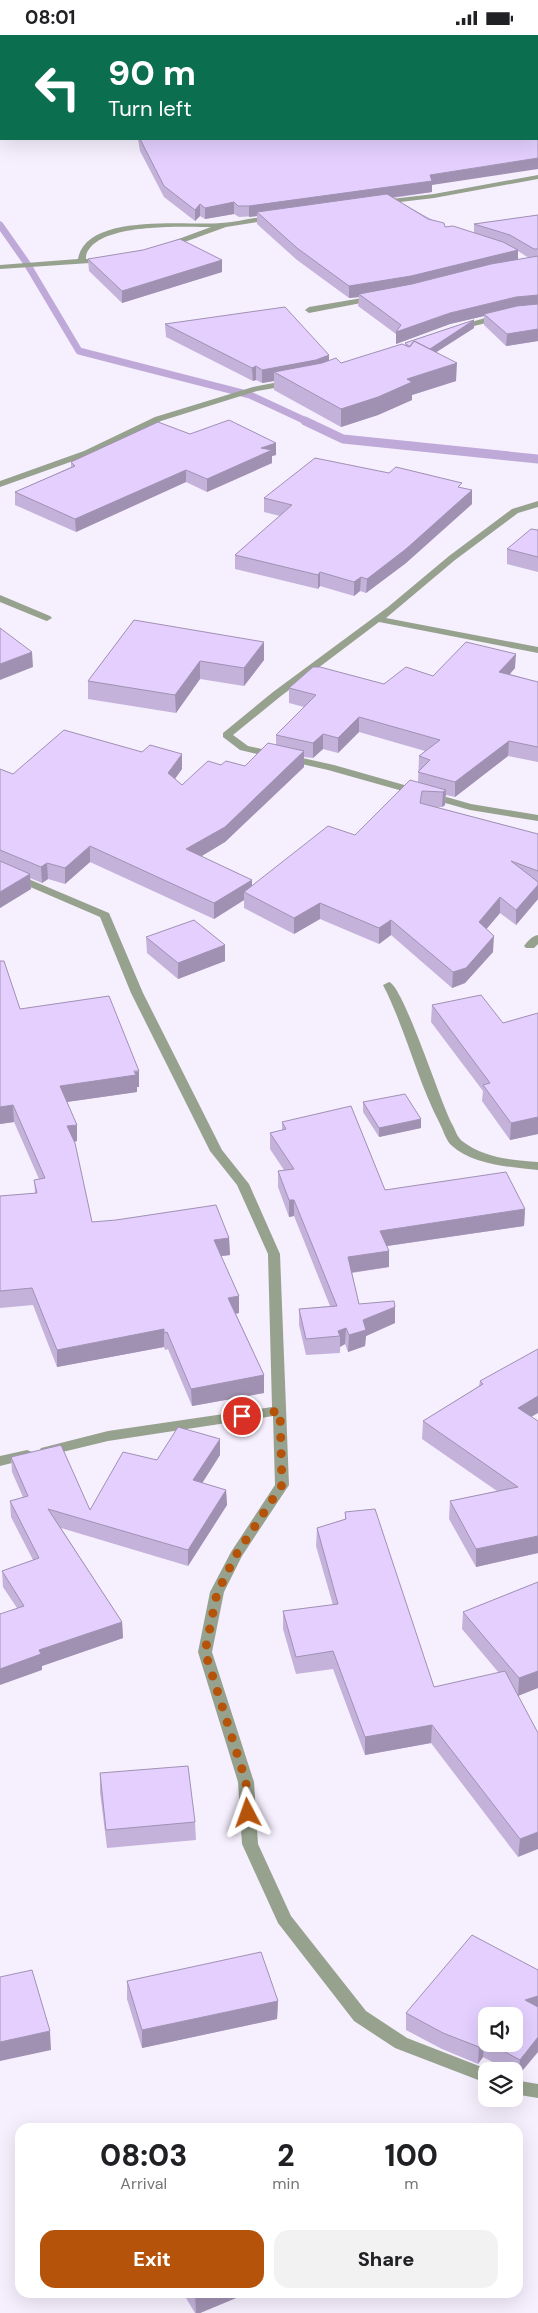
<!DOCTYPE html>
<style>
body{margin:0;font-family:"DM Sans",sans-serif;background:#f2f2f2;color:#202124;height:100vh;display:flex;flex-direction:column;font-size:19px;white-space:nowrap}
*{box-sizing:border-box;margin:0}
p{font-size:16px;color:#757577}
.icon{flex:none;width:28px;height:28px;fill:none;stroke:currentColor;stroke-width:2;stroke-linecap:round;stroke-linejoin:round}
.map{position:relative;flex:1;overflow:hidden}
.details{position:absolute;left:15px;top:2088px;width:508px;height:175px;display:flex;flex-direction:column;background:#fff;border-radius:15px;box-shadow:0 5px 20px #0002}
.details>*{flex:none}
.banner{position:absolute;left:0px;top:0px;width:539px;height:105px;box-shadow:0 5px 20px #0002;background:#0b6e4f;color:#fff;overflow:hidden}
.buttons{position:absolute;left:478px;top:1972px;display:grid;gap:10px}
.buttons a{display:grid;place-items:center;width:45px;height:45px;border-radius:10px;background:#fff;box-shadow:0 5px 20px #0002;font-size:25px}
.pin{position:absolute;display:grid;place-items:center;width:42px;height:42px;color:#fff;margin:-21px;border:2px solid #fff;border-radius:50%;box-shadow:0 1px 5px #0007}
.me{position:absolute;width:55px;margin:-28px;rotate:356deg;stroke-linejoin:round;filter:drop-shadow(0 0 4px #0008)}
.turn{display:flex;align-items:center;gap:18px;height:105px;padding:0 25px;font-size:22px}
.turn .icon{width:65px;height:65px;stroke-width:2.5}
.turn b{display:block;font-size:35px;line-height:42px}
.eta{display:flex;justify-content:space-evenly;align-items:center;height:85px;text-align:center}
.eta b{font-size:30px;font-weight:800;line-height:35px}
.button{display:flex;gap:10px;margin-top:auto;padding:10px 25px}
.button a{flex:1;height:58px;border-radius:15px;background:#b45309;color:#fff;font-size:20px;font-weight:800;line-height:58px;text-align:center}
.button a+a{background:#f2f2f2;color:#202124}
.status{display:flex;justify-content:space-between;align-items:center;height:35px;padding:0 25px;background:#fff;direction:ltr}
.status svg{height:14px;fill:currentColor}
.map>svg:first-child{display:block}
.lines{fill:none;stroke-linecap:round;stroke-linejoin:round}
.stream-far1{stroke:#bfa9d8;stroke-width:7}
.stream{stroke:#bfa9d8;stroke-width:9}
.minor{fill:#97a28e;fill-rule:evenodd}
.wall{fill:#c4b2db;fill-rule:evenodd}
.shaded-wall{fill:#a091b2}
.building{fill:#e4cfff;stroke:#a091b2}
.route{stroke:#b45309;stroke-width:9;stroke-dasharray:0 16.2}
</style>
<div class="status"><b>08:01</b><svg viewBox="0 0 49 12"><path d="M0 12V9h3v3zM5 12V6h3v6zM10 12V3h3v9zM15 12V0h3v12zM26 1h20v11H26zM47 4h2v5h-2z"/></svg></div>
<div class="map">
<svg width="538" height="2278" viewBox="0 0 538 2278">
<rect width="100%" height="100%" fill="#f6effe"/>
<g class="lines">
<path class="stream-far1" d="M0 190 26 227 79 316 250 360 308 387"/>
<path class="stream" d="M305 386 343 404 538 424"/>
<path class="minor" d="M538 140V144L434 163 383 169 379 167 383 165 434 159Z
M274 180H277V184L226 192 168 213 164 211 165 209 211 192C183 192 95 187 86 221V224L108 223 109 225 105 227 0 234V230L78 224C86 177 188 191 221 188 238 187 257 182 274 180Z
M374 261 378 263 377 265 309 278 305 275 309 272Z
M499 279 502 280V284L458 295 454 292Z
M289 345 292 346V350L257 356 161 386 90 420 0 452V446L84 416 155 382 253 352Z
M538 466V472L518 478 455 525 386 583 538 612V618L379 587 281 661 233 700 248 711 334 730 471 769 538 780V786L470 775 328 735 240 715 223 702V698L273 657 388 572 449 521 512 474Z
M0 560 50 581 52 583 47 586 44 585 0 567Z
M0 832 109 878 143 958 222 1115 249 1149 280 1219 289 1450 242 1521 224 1557 212 1617 254 1747 258 1809 291 1881 366 1976 407 2003 492 2036H486V2048L395 2013 354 1986 278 1888 242 1809 238 1747 198 1617 210 1557 231 1517 275 1450 273 1381 108 1406 46 1421 41 1419 39 1416 41 1413 108 1396 272 1372 268 1219 237 1150 210 1116 131 958 100 882 0 839Z
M538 900V909L534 913H526L524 911C528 906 532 901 538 900Z
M389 947C403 950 441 1069 452 1089 455 1094 457 1102 462 1106 484 1123 511 1125 538 1127V1135C511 1132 472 1130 451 1110 446 1105 443 1095 440 1089 417 1045 406 995 383 950Z
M27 1415 32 1417 34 1420 32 1423 0 1431V1421Z
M514 2045 538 2049V2063L514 2059Z"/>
</g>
<path class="wall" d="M138 104H538L432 150V157L393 163 445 192 474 198V189L538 180V306L506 311 484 290V281L450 289 396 309V299L358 271 359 262 349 263 297 225 257 189V181L239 182 234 179 205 184 200 181 195 186 164 162 140 116ZM518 216 529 223 518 225Z
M88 224 222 225V237L122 268 89 236Z
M474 285V293L436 317 456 346 412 360V365L378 380 341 392 274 355V346L262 348 256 345 253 346 166 302 165 289 341 328 405 310V308Z
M190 399 276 420 272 421V428L207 457 186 447 76 497 15 470V457L71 432V427Z
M462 453 472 469 406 528 366 558 360 556 354 561 320 551 318 554 235 534V520L280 481 264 477V463Z
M538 495V537L507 529V514Z
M134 585 264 625 244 651 200 644 176 678 88 664V646Z
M515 633 510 639 538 647V727L508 721 455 762 446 760 445 770 442 772H436L538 799V864L516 890 500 878 486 894 493 917 465 948 452 953 391 900 379 909 320 884 294 899 244 873V865L214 884 90 827 65 849 48 844 42 848 30 843 31 854 0 873V734L13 739 182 734 175 744 182 750 221 730 245 731 276 710V700L304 672 289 668V653L384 649 433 641ZM359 697 425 716 419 721 418 747 355 800 252 851V845L201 821 225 807 304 732V722L313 723 323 714 338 718Z
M146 902 225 910V926L178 944 147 918Z
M432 970 503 988 538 978V1099L510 1105 482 1066 483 1056 431 987Z
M20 974 139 1052H137V1057L66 1067 77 1106 74 1107 92 1187 229 1203 230 1220 221 1221 239 1278 236 1279 264 1340V1358L192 1371 168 1314 165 1315 164 1312 57 1332 33 1270 0 1273V1161L35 1158 34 1145 39 1144 14 1087 0 1089Z
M363 1067 421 1093 379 1102 363 1077Z
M282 1087 385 1155 525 1174 524 1191 387 1211 389 1216V1232L352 1238 359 1269 395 1272V1288L366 1301 365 1311 348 1317 345 1309 340 1312V1318L306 1320 299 1290V1274L330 1271 294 1181 289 1182 278 1152V1136L284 1135 270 1114V1098L282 1095Z
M480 1346 532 1382 538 1518 476 1532 449 1484 450 1466 497 1456 422 1404 423 1386 479 1351Z
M220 1420 202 1448 226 1455 227 1470 188 1531 61 1493 122 1587 123 1603 42 1631V1635L17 1573 3 1552 2 1536 33 1525 11 1482 10 1466 23 1462 12 1437 11 1422 90 1475 157 1425Z
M345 1477 434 1652 499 1638 462 1594 463 1577 538 1547 518 1661 538 1698 518 1822 431 1708 365 1720 333 1634 296 1639 283 1594V1576L333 1570 316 1511 317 1493 345 1484Z
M100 1738 195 1787 196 1805 107 1813 100 1757Z
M538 1935 518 2041 514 2038V2036H510L483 2022 478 2029 442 2014 406 1995V1978ZM486 1981 514 2009H486Z
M127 1946 278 1966 277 1984 142 2013 127 1964Z
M183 2258H248L200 2278H195Z"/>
<path class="shaded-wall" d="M538 123V134L432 150V157L261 180 257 177V181L249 182V171L430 140Z
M234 167V179L205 184V173Z
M200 169V181L195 186V175Z
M518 215V227L411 253 359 259V262L349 263V251Z
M222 225V237L122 268V256Z
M538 260V271L484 279V281L450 289 396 309V297L450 278 516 262Z
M474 285V293L421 327V319Z
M538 294V306L506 311 507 299Z
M329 320V333L274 337V346L262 348V335Z
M457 328 456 346 412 360V365L378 380 341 392V374L407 344Z
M256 331V345L253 346 252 333Z
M276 408V420L272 421V428L207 457V444L261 413Z
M186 435V447L76 497 75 484Z
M472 455V469L406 528 366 558 367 544Z
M320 537V551L318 554V540Z
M361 542 360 556 354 561V547Z
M264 607V625L244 651V633Z
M32 617 33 632 0 645V629Z
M516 619 515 633 499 651V637Z
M200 626V644L176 678 175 660Z
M359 682V697L338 718V703Z
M323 699V714L313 723V708Z
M509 706 508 721 455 762V747Z
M304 716V732L225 807 187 830 186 814Z
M182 719V734L168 753V738Z
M446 755 445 770 442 772 443 757Z
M90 811V827L65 849V833Z
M47 828 48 844 42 848 41 832Z
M30 839 31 854 0 873V857Z
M252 845V860L244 857V865L214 884V868Z
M538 850V864L516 890V875Z
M500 862V878L479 903V887Z
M320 868V884L294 899V883Z
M391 885V900L379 909V893Z
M494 901 493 917 465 948 452 953 453 937Z
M225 910V926L178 944V928Z
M139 1036V1052H137V1057L60 1068V1051Z
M13 1070 14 1087 0 1089V1072Z
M538 1082V1099L510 1105 511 1088Z
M421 1084V1093L379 1102V1093Z
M77 1090V1106L68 1108 67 1091Z
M289 1165H294V1181L289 1182Z
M525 1174 524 1191 380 1212V1196Z
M229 1203 230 1220 214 1222V1205Z
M389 1216V1232L348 1238V1222Z
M239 1261V1278L228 1280V1263Z
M395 1272V1288L366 1301 365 1311 348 1317 349 1300 363 1285Z
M346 1293 345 1309 340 1312V1301L338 1296Z
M164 1294V1312L57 1332V1315Z
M264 1340V1358L192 1371 191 1354Z
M538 1361V1378L517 1390 518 1373Z
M220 1404V1420L194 1461 193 1445Z
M226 1455 227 1470 188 1531V1515Z
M538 1501V1518L476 1532V1514Z
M122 1587 123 1603 42 1631V1635L0 1650V1634L39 1615Z
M538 1636V1653L518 1661 519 1643Z
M432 1690 431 1708 365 1720V1702Z
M538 1797V1814L518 1822 520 1804Z
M538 1961V1977L525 1965Z
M278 1966 277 1984 142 2013V1995Z
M50 1996 51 2015 0 2026V2007Z
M538 2002V2017L518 2041 520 2025Z
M484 2005 483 2022 478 2029 479 2012Z
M195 2258H248L200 2278H196Z"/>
<path class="building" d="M203 0H538V13V1H197Z
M538 66V123L430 140 432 146 249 171H238L234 167 205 173 200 169 195 175 164 151 140 104H538Z
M387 159 428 184 444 188 445 192 453 191 503 207 518 215 411 241 349 251 297 213 257 177Z
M538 180V214H534L510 200 474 189Z
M180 204 222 225 122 256 88 224 143 215Z
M538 221V260L516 262 450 278 396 297 401 290 359 259 412 249 491 229Z
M538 269V294L507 299 484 279 517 271Z
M285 272 329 320 316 325 262 335 256 331 252 333 165 289Z
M474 285 430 314 414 306 410 312 405 308Z
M414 306 457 328 407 344 412 347 378 362 341 374 274 337 322 328 336 323 341 328 402 309 409 312Z
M229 385 276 408 261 413 272 415 207 444 186 435 75 484 15 457 75 431 71 427 158 387 190 399Z
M315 423 389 438 396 432 462 448 458 452 472 455 406 514 367 544 361 542 354 547 320 537 318 540 235 520 292 470 264 463Z
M531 494 538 495V522L507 514Z
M134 585 264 607 244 633 200 626 175 660 88 646Z
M0 593 32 617 0 629Z
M466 607 516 619 499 637 538 647V712L509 706 455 747 418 737 430 725 419 721 440 705 359 682 338 703 323 699 313 708 276 700 316 660 289 653 313 632H320L384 649 406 632 433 641Z
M64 695 142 717 150 710 182 719 168 738 182 750 208 726 221 730 226 726 245 731 268 708 304 716 225 792 186 814 252 845 214 868 90 811 65 833 47 828 41 832 0 815V734L13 739Z
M410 745 446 755 443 757 422 756 420 768 538 799V836L511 826 538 847V850L516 875 500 862 479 887 494 901 466 933 453 937 391 885 379 893 320 868 294 883 244 857 328 791 355 800Z
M0 826 30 839 0 857Z
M194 885 225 910 178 928 146 902Z
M0 926H4L20 974 109 961 139 1036H134L136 1040 60 1051 77 1090 67 1091 75 1108 92 1187 116 1185 216 1170 229 1203 214 1205 239 1261 228 1263 264 1340 191 1354 167 1297 164 1298V1294L57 1315 32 1253 0 1256V1161L37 1158 34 1145 45 1143 13 1070 0 1072Z
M481 960 503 988 538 978V1082L511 1088 483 1050 490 1048 432 970Z
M405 1059 421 1084 379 1093 363 1067Z
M351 1071 385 1155 506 1137 525 1174 380 1196 389 1216 348 1222 359 1269 394 1266 395 1272 363 1285 366 1295 349 1300 346 1293 338 1296 340 1301 306 1304 299 1274 337 1271 294 1165H289L278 1136 294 1134 270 1098 286 1094 282 1087Z
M538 1314V1361L518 1373 538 1386V1501L476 1514 450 1466 518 1452 423 1386 483 1349 480 1346Z
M178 1392 220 1404 193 1445 226 1455 188 1515 48 1474 122 1587 39 1615 41 1619 0 1634V1579L24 1571 2 1536 39 1523 10 1466 28 1461 11 1422 61 1410 90 1475 123 1417 157 1425Z
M375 1474 434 1652 505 1636 538 1698V1797L520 1804 432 1690 365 1702 333 1616 296 1622 283 1576 338 1569 317 1493 346 1484 345 1477Z
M538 1547V1636L519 1643 463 1577Z
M188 1731 195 1787 106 1795 100 1738Z
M472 1900 538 1935V1961L525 1965 538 1972V2002L520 2025 490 2009H514V1981H486V2007L484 2005 479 2012 443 1998 406 1978Z
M261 1917 278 1966 142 1995 127 1946Z
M32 1935 50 1996 0 2007V1942Z"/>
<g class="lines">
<path class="route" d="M242 1381 280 1376 282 1450 236 1520 217 1558 205 1617 246 1747 248 1778"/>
</g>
</svg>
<div class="buttons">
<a><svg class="icon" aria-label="sound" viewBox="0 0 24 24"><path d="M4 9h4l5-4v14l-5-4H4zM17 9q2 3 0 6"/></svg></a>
<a><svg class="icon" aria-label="layers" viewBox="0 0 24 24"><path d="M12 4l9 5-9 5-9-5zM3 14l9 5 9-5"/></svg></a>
</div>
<div class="pin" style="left:242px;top:1381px;background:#d93025"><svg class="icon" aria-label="arrive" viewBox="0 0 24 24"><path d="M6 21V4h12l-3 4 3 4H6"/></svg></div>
<svg class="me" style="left:248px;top:1778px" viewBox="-20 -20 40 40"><path d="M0-17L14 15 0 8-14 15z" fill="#b45309" stroke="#fff" stroke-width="4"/></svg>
<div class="banner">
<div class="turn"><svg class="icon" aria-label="left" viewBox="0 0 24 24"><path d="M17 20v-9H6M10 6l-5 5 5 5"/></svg><div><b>90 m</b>Turn left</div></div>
</div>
<section class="details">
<div class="eta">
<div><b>08:03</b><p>Arrival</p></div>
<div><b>2</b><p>min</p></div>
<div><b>100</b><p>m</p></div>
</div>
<div class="button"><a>Exit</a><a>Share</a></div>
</section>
</div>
